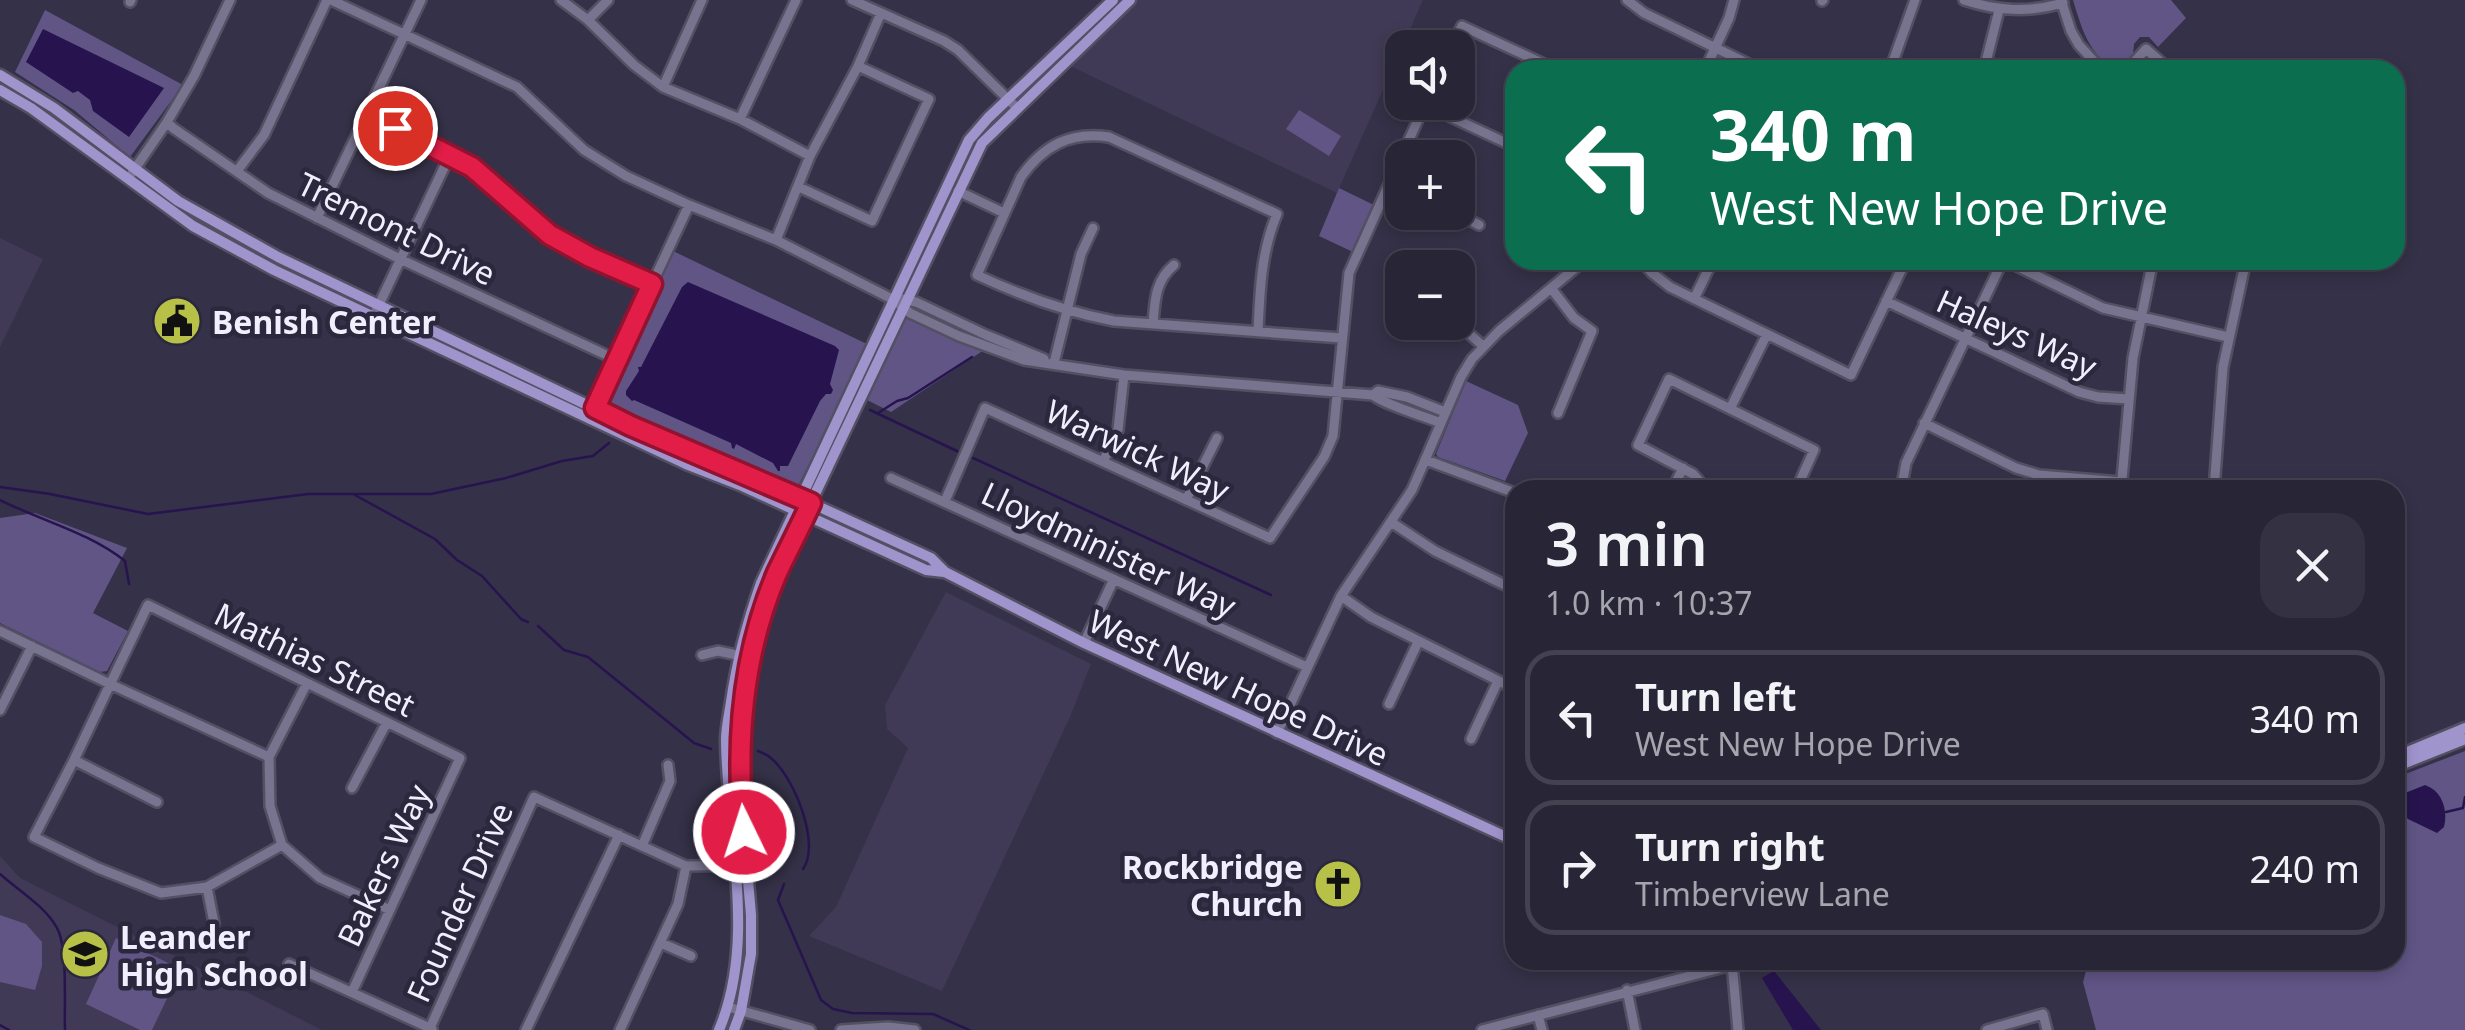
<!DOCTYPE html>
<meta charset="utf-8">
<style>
body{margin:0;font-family:"Noto Sans",sans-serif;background:#343142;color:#f1f3f6;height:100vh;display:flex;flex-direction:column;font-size:38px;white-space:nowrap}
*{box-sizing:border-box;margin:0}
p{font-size:32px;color:#a5a5ad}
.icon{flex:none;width:55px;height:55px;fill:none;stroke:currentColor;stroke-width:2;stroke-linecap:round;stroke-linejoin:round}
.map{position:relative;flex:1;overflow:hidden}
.side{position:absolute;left:1505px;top:480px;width:900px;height:490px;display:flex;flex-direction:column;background:#282536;border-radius:30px;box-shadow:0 5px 15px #0003,0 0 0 2px #444251}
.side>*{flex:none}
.guide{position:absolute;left:1505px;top:60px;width:900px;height:210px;border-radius:30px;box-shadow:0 5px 15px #0003,0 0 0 2px #444251;background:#0b6e4f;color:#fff;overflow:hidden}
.fabs{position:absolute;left:1385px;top:30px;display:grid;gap:20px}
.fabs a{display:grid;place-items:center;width:90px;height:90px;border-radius:20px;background:#282536;box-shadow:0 5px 15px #0003,0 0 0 2px #444251;font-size:50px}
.pin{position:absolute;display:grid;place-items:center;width:85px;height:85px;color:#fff;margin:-42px;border:5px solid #fff;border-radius:50%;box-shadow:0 2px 10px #0007}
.me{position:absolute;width:110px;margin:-55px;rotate:356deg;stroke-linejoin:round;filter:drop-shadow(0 0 8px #0008)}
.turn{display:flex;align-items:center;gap:35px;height:210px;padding:0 40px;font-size:45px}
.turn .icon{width:130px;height:130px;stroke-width:2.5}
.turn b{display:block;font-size:70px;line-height:85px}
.round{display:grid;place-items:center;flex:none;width:105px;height:105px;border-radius:30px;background:#343142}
.overview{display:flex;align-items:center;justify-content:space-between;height:170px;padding:0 40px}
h1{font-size:60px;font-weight:600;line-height:75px}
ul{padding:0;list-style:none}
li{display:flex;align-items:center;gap:30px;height:135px;margin:0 20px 15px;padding:0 20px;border:5px solid #444251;border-radius:30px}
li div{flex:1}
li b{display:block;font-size:38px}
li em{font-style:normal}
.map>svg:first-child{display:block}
.built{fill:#403a56}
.green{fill:#605585}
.water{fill:#27144f}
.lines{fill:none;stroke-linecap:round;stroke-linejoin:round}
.stream{stroke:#27144f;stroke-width:2.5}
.minor-casing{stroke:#545063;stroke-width:14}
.major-casing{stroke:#545063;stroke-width:15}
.minor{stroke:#78738e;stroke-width:9}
.major{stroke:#a094cd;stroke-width:10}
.route-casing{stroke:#92132f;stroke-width:25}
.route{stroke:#e11d48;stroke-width:18}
.labels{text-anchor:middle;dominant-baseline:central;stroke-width:9;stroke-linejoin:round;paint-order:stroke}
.street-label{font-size:32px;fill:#f1eefd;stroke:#2b273d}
.poi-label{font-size:32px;font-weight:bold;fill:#f1eefd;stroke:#2b273d;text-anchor:start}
</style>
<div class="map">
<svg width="2465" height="1030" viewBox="0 0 2465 1030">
<rect width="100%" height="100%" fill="#353148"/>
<path class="built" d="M1130 0H1423L1337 193 1068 65Z
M0 238 43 259 0 347Z
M946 592 1091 664 1070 717 942 991 809 936 836 907 908 748 887 729 885 705Z
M0 856 20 878 322 1030H0Z"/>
<path class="green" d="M2073 0H2171L2186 18 2158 47 2149 37H2140L2134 44 2133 55 2120 69 2115 70C2088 53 2082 29 2073 0Z
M45 10 183 85 130 157 74 110 15 72Z
M1299 110 1341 136 1329 156 1286 129Z
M1339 188 1374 205 1353 252 1319 236Z
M673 251 869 345 797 488 792 489 664 430 605 407 604 399Z
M906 316 984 350 891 412 865 399 902 319Z
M1466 381 1518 405 1528 433 1505 481 1438 457 1436 454Z
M35 513 127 548 93 613 128 631 107 671 100 672 0 623V518Z
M2465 751V1030H2096L2083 982 2089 960H2395V778Z
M0 915 26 924 42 942V966L35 990 0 982Z
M116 938 181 969 152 1030H140L86 1004Z"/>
<path class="water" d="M43 29 164 88 129 137 93 111 90 100 78 91 73 93 26 62Z
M688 282 835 346 839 350 830 384 833 390 831 394H826L820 401 788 466H780V471H778L773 463 736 444 734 449 732 448 731 443 634 400 632 401 626 395V391L639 371 638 367H641L682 287Z
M2425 785C2443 791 2448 811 2444 827L2437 833 2408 819 2395 805V797Z
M1774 971 1821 1030H1793L1762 978Z"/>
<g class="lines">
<path class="stream" d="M870 410 959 452
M878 413 897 401 908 398 972 357
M973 458 1271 595
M0 487 50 494 148 514 308 494H431L506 478 562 461 593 456 609 443
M355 495 435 539 457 560 482 576 521 619 528 622
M0 500C42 521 88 532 125 561L129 584
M538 626 564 650 588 657 694 743 711 749
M758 751C763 753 768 755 772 759 794 778 821 844 803 869
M2446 812 2463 808 2465 797
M0 874C19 891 45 906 57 928 68 947 64 1006 65 1030
M784 884 778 900 821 1000 833 1009 852 1013 933 1014 969 1030
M0 1025 9 1030"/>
<g class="minor-casing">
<path id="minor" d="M331 0 517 87 584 150 626 176 689 205 776 240 894 300 910 313 959 336 1024 360 1124 375 1373 395 1378 391 1407 397 1445 412
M561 0 588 20 634 65 663 87 740 119 810 156
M852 0 944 41 958 50 1017 108
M1627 0 1644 13 1761 70
M1964 0C1998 11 2028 13 2063 3
M2061 0 2071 31 2079 45 2102 70
M1822 1 1823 0
M130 2 131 0
M588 20 608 0
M1451 48 1462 26 1557 70
M1705 70 1729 18 1734 0
M1890 70 1915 0
M1984 70 1999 10
M2127 70 2146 49 2170 70
M663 87 702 0
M1425 105 1515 147
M368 114 472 167 550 235 590 257 652 285
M740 119 796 0
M167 122 173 128 268 193 400 259 617 360
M237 171 264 135 327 0
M132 173 167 122 194 76 230 0
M799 187 872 221 929 99 858 66
M958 191 1004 213
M1454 212 1479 225
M317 218 421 0
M776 240 810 156 858 66 881 13
M1641 260 1652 273 1670 287 1851 375 1906 260
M2004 260 2103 308 2228 337
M1551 288 1574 318 1592 331 1558 413
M902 299 916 302 986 335 1044 359
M1694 299 1713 260
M1886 301 2079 392 2098 397 2129 399
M376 311 450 155
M1456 322 1483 346
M1153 323C1155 300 1155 281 1174 265
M1258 331C1260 290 1261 252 1277 214L1109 137C1070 131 1043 146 1021 177L977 275C1022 296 1065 312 1114 321L1341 338
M1054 363 1081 254 1093 228
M1373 395C1385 405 1424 416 1441 423
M1730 409 1767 334
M589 419 689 205
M1924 423 2016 468 2039 475 2121 482
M1426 460 1515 493
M1103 462 1118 430 1124 375
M891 478 1307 667
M1672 490 1683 468
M1707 490 1693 474 1638 445 1669 379 1814 450 1796 490
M1901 490 1906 463 2003 260
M2121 490 2133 358 2153 260
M2214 490 2223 367 2246 260
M1186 500 1217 438
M945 501 985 408 1270 538 1324 457 1333 436 1349 273 1426 102
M1391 522 1435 551 1515 590
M1341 596 1371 617 1515 689
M0 631 110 684 269 757
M1084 643 1114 579
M702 655 718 651 751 658
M306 685 269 757 270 806 282 845 320 878 390 910
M1389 704 1418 642
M0 710 32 646
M1277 733 1341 596 1412 490 1461 377 1472 359 1499 331 1585 260
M1471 739 1498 681
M74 760 157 802
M352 788 387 722
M282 845 207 887 161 893 98 868 34 837 74 760 148 605 460 758 352 992
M642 846 670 781 668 765
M207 887 214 923
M661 943 691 956
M1732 963 1738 1030
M289 964 432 1029
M1627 990 1635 1030
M728 1007 810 1030
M1538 1015 1542 1030
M430 1028 534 797 686 866 747 865
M526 1030 619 835
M620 1030 678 904 686 866
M841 1030 888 1027 915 1030
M1482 1030 1732 965
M1987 1030 2043 1014 2047 1030"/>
</g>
<g class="major-casing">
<path id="major" d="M0 75 54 108 178 201 278 257 631 426 800 498 931 558 945 572 1084 643 1515 841
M0 90 31 108 193 226 274 270 686 464 740 485 926 570 944 572
M2395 757 2465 728
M2395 767 2465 739
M719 1030C757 940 727 835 726 740 726 728 729 715 731 702 737 660 747 623 761 583L969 140 988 118 1113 0
M734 1030 741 1011 751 954V915L741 800 739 753 743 703 751 658 777 574 982 143 1130 0"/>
</g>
<use href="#minor" class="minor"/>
<use href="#major" class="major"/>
</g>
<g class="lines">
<g class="route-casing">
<path id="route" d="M395 128 472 167 550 235 590 257 652 284 595 408 631 426 811 503C800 527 788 550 777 573 742 655 735 744 744 832"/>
</g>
<use href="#route" class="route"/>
</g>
<defs>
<g id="civic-disc" transform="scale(2.5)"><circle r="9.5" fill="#b8c147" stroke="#2b273d"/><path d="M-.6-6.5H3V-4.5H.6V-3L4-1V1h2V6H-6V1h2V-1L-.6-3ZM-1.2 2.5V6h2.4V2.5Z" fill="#111"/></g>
<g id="church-disc" transform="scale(2.5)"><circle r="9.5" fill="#b8c147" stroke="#2b273d"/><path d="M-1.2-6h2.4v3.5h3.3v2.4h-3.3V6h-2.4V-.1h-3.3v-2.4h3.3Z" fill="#111"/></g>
<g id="school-disc" transform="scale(2.5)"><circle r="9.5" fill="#b8c147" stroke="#2b273d"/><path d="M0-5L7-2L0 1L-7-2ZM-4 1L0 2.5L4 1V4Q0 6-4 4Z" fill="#111"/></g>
</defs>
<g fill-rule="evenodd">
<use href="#civic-disc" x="177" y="321"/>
<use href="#church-disc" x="1338" y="884"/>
<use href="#school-disc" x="85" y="954"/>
</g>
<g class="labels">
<g class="street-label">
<text transform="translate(397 228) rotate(26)">Tremont Drive</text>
<text transform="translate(2017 333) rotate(24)">Haleys Way</text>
<text transform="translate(1138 450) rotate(25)">Warwick Way</text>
<text transform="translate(1109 549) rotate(25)">Lloydminister Way</text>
<text transform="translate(315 659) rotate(26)">Mathias Street</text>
<text transform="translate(1239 687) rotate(25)">West New Hope Drive</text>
<text transform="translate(383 865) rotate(-65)">Bakers Way</text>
<text transform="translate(459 902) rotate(-66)">Founder Drive</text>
</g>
<g class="poi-label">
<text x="212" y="321">Benish Center</text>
<text x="1303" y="866" text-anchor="end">Rockbridge<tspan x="1303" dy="37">Church</tspan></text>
<text x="120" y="936">Leander<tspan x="120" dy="37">High School</tspan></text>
</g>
</g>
</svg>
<div class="fabs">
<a><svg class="icon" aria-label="sound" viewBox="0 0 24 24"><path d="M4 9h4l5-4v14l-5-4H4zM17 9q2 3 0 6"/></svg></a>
<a>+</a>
<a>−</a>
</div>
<div class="pin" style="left:395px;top:128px;background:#d93025"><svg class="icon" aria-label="arrive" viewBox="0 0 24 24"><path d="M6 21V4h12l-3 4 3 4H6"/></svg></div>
<svg class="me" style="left:744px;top:832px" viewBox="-20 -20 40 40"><circle r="17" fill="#e11d48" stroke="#fff" stroke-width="3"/><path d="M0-11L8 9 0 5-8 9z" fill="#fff"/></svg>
<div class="guide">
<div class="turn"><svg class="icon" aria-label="left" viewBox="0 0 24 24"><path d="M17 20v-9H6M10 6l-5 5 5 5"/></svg><div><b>340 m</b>West New Hope Drive</div></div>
</div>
<section class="side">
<div class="overview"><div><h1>3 min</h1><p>1.0 km · 10:37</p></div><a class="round"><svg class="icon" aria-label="close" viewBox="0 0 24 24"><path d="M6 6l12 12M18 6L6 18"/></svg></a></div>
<ul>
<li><svg class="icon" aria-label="left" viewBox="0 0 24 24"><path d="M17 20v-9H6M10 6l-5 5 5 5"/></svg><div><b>Turn left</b><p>West New Hope Drive</p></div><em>340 m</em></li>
<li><svg class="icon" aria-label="right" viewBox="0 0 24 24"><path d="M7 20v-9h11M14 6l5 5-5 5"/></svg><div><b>Turn right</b><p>Timberview Lane</p></div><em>240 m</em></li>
</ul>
</section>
</div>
